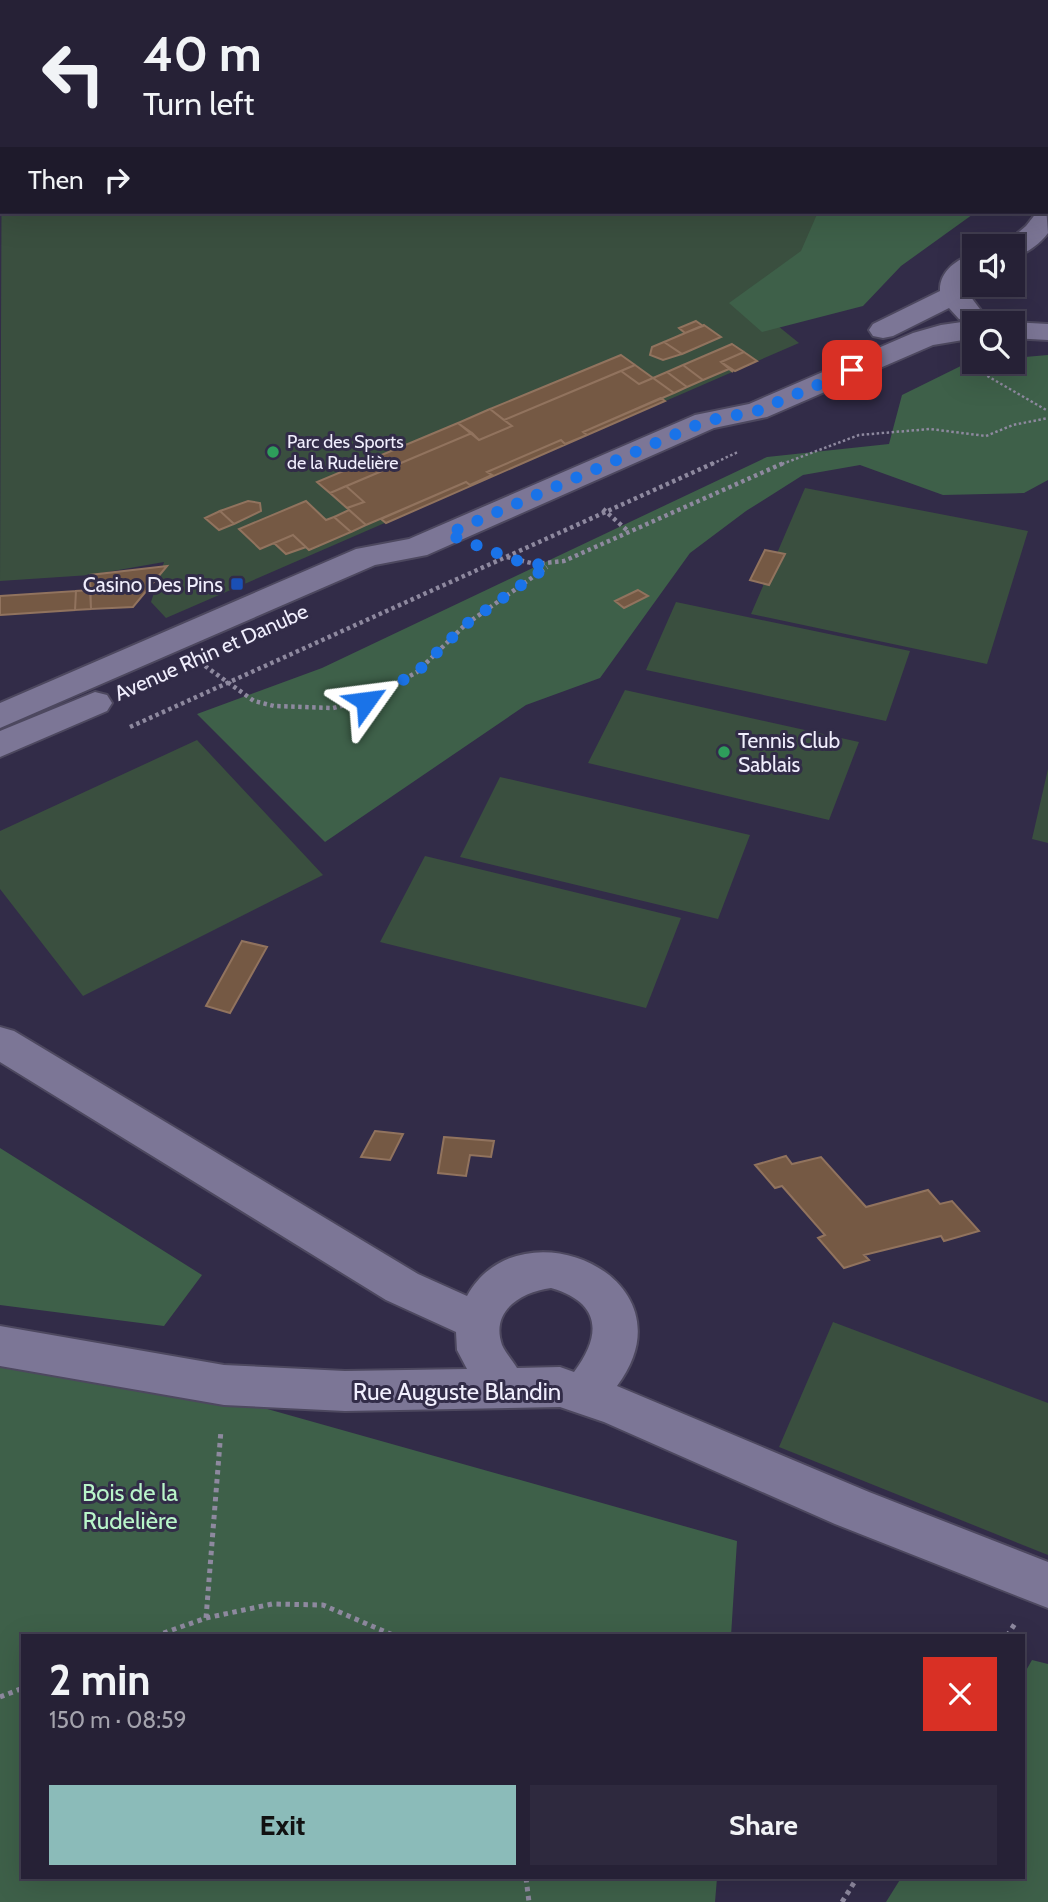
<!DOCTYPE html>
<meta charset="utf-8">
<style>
body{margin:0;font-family:Cabin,sans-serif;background:#2e293e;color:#f1f3f6;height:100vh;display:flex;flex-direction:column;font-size:26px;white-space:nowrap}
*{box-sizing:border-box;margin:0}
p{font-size:23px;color:#a4a3ad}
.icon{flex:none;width:38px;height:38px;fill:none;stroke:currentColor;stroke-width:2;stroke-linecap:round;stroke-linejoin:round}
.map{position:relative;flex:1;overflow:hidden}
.side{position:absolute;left:21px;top:1634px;width:1004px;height:245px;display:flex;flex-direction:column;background:#262136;border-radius:0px;box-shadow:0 7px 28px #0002,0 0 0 2px #423e51}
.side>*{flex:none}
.guide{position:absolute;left:0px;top:0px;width:1048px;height:214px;box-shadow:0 7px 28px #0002,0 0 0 2px #423e51;background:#262136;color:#f1f3f6;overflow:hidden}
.fabs{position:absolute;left:962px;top:234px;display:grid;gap:14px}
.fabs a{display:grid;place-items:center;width:63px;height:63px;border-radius:0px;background:#262136;box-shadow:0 7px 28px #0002,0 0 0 2px #423e51;font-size:35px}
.pin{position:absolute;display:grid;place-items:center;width:60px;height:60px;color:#fff;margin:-30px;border-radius:14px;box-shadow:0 4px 10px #0006}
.me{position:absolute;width:77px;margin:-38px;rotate:59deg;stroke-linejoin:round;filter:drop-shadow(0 0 5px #0008)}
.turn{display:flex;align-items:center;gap:24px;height:147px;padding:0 28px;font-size:32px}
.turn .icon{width:91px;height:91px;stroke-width:2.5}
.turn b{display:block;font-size:49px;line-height:60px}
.then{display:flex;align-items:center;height:66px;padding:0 28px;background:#0003;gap:14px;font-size:26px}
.round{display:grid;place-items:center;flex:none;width:74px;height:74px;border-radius:0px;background:#2e293e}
.headline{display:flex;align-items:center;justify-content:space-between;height:119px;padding:0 28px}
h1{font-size:42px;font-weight:800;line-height:52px}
.action{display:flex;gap:14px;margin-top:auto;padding:14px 28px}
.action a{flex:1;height:80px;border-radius:0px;background:#8bbbb9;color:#111;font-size:28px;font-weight:800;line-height:80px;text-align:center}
.action a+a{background:#2e293e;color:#f1f3f6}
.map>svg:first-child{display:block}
.green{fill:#3a4f3f}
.forest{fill:#3e6049}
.building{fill:#755944;stroke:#91735e;stroke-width:2}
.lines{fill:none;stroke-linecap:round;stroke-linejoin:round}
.street-casing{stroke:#4d485f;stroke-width:4}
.secondary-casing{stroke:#4d485f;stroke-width:4}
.path-far2{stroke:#8e899f;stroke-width:2.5;stroke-dasharray:2.5 2.5;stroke-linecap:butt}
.path-far1{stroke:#8e899f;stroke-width:4.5;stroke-dasharray:3.5 3.5;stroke-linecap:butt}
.path{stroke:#8e899f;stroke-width:5;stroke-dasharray:4.5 4.5;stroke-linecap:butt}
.street{fill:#7c7696;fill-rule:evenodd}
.secondary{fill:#7c7696;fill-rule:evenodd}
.route{stroke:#1a73e8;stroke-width:12;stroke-dasharray:0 21.6}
.leisure-dot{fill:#2e9e5b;stroke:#322c48;stroke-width:2.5}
.transit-dot{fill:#1a4fb4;stroke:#322c48;stroke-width:2.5}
.labels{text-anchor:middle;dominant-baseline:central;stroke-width:6;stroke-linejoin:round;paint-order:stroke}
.far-poi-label{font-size:18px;fill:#f0eefd;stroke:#322c48;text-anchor:start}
.poi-label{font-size:21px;fill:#f0eefd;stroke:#322c48;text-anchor:end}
.street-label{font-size:21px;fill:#f0eefd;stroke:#322c48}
.near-street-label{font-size:24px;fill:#f0eefd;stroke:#322c48}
.near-park-label{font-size:24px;fill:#b8f5c9;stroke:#322c48}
</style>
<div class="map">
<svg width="1048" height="1902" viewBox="0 0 1048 1902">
<rect width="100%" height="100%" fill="#322c48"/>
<path class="green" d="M2 83V212H858L778 326 799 343 166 618 151 602 164 562 90 575 0 581Z
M805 488 1028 531 987 664 751 614Z
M676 602 910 651 886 721 646 670Z
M625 690 859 742 829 820 588 763Z
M197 740 323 875 83 996 0 889V831Z
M1048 769V843L1032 839Z
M500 777 750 835 718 919 460 857Z
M425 856 681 918 646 1008 380 942Z
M833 1322 1048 1403V1555L779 1447Z"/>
<path class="forest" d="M522 0H885L887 2H523Z
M818 212H976L901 266 863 306 762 332 729 303 801 251Z
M1048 355V480L1024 493 943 495 860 465 803 475 746 511 690 553 600 678 526 705 325 842 197 714 322 668 767 457 889 444 902 395 975 359V362H1013V358Z
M0 1148 202 1275 164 1326 0 1305Z
M0 1344 111 1365 737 1541 731 1636H23V1878H717L715 1902H0Z
M1032 1660 1048 1664V1902H886L901 1878H1024V1674Z"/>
<path class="building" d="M362 0H479L362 2Z
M696 321 703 326 685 333 679 328Z
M704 325 721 337 682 354 664 342Z
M664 342 682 354 663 360 650 355 652 347Z
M732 344 744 352 721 362 733 372 729 369 703 380 683 365Z
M744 352 757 361 735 371 721 362Z
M621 355 635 365 504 420 490 409Z
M635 365 653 378 639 384 621 371Z
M683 365 703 380 687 387 667 372Z
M621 371 639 384 653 378 674 393 583 432 587 435 565 444 561 440 487 472 492 475 470 485 466 482 366 525 347 508 364 502 346 486 472 433 479 440 512 426 504 420Z
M667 372 687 387 674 393 653 378Z
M661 398 665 401 386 523 381 519 466 482 470 485 492 475 487 472 561 440 565 444 587 435 583 432Z
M490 409 512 426 479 440 458 423Z
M458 423 472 433 330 493 317 482Z
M346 486 364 502 347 508 330 493Z
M248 501 260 503 261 511 234 524 220 511Z
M306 501 326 520 334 517 351 532 309 550 293 535 260 549 239 529Z
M349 510 366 525 351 532 334 517Z
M220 511 234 524 219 530 205 518Z
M293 535 306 547 286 554 274 543Z
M765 550 785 554 769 585 750 580Z
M167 566 133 607 91 609 90 575Z
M90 590 91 609 75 610 76 591Z
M638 590 648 596 624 608 615 601Z
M76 591 75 610 0 615V596Z
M242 941 267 947 230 1013 206 1006Z
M375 1131 403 1134 390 1160 361 1157Z
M444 1137 494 1141 491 1157 470 1155 466 1176 438 1173Z
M786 1156 792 1164 821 1157 866 1207 928 1190 940 1204 952 1201 979 1231 944 1241 941 1236 864 1255 869 1260 844 1268 818 1238 825 1235 782 1186 775 1188 755 1165Z"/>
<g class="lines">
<g class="street-casing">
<path id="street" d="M0 1027 14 1031 418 1274 467 1296C520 1199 698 1278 617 1386L869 1492 1048 1562V1608L835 1524 604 1422 560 1407 345 1411 224 1405 0 1366V1326L224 1365 345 1371 467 1369 457 1350 456 1332 386 1300 0 1062ZM551 1288C600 1302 603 1334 574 1372L560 1367 517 1368C513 1361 505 1352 502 1345 490 1310 522 1292 551 1288Z"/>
</g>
<g class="secondary-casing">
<path id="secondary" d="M940 0H962L963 2H940Z
M1046 120H1048V137H1046Z
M1046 207 1048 233C1040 244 1026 254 1013 257V247H1001L1026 226 1037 212H1046Z
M975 254V274L968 280 967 292 983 313 979 319 970 321 986 324H975V338L933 345 767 417 714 428 427 555 375 565 0 728V703L356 549 409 539 695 415 749 404 913 333 941 325 969 321 959 319 949 308 893 336 883 338 873 336 869 330 873 324 940 291C939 272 957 258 975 254Z
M1013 322 1048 324V340L1013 338V324H1004Z
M95 692 107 695 112 703 107 711 0 757V731Z"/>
</g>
<path class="path-far2" d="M907 0 909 2
M1019 0 1021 2
M666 2 672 0
M1046 31 1048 33
M970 366 1048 411
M712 464 738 452
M782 464 859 435 930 429 986 436 1013 425 1048 418"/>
<path class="path-far1" d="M603 509 629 532
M507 557 535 564 564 561 786 462
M205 666 254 701 274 706 333 708 366 700 417 672 465 625 547 567
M130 727 716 462"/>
<path class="path" d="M206 1618 221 1430
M155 1636 206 1618 272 1604 323 1605 395 1636
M1007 1636 1016 1622
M0 1697 23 1688
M526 1878 529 1902
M842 1902 857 1878"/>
<use href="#street" class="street"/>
<use href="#secondary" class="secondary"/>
</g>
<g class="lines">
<path class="route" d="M366 701 417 672 465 625 548 566 518 561 447 534 706 421 757 411 852 370"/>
</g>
<g class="leisure-dot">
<circle cx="273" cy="452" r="7"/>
<circle cx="724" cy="752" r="7"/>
</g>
<rect class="transit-dot" x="230" y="577" width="14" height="14" rx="3.5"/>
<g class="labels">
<g class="far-poi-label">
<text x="287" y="442">Parc des Sports<tspan x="287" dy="21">de la Rudelière</tspan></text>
</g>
<g class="poi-label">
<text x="223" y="584">Casino Des Pins</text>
<text x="738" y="740" text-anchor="start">Tennis Club<tspan x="738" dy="24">Sablais</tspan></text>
</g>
<g class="street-label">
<text transform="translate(211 652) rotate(-24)">Avenue Rhin et Danube</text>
</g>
<g class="near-street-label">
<text x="457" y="1391">Rue Auguste Blandin</text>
</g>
<g class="near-park-label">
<text x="130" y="1492">Bois de la<tspan x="130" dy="28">Rudelière</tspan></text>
</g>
</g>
</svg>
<div class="fabs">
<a><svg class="icon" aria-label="sound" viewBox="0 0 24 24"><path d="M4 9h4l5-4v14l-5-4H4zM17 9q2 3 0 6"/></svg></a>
<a><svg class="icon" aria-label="search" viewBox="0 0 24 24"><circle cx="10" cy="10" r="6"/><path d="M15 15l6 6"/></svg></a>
</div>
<div class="pin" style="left:852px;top:370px;background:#d93025"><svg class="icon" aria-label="arrive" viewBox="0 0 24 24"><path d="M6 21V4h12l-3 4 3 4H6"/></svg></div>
<svg class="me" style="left:366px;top:701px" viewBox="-20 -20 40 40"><path d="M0-17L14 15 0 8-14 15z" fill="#1a73e8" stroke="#fff" stroke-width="4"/></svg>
<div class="guide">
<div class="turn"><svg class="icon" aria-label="left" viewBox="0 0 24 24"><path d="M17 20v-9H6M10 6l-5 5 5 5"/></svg><div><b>40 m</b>Turn left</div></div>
<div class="then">Then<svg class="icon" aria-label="right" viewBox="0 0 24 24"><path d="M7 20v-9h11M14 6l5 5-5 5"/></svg></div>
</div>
<section class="side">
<div class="headline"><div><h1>2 min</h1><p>150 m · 08:59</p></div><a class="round" style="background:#d93025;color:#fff"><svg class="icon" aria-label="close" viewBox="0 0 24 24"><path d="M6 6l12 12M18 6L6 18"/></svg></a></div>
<div class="action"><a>Exit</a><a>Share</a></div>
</section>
</div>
